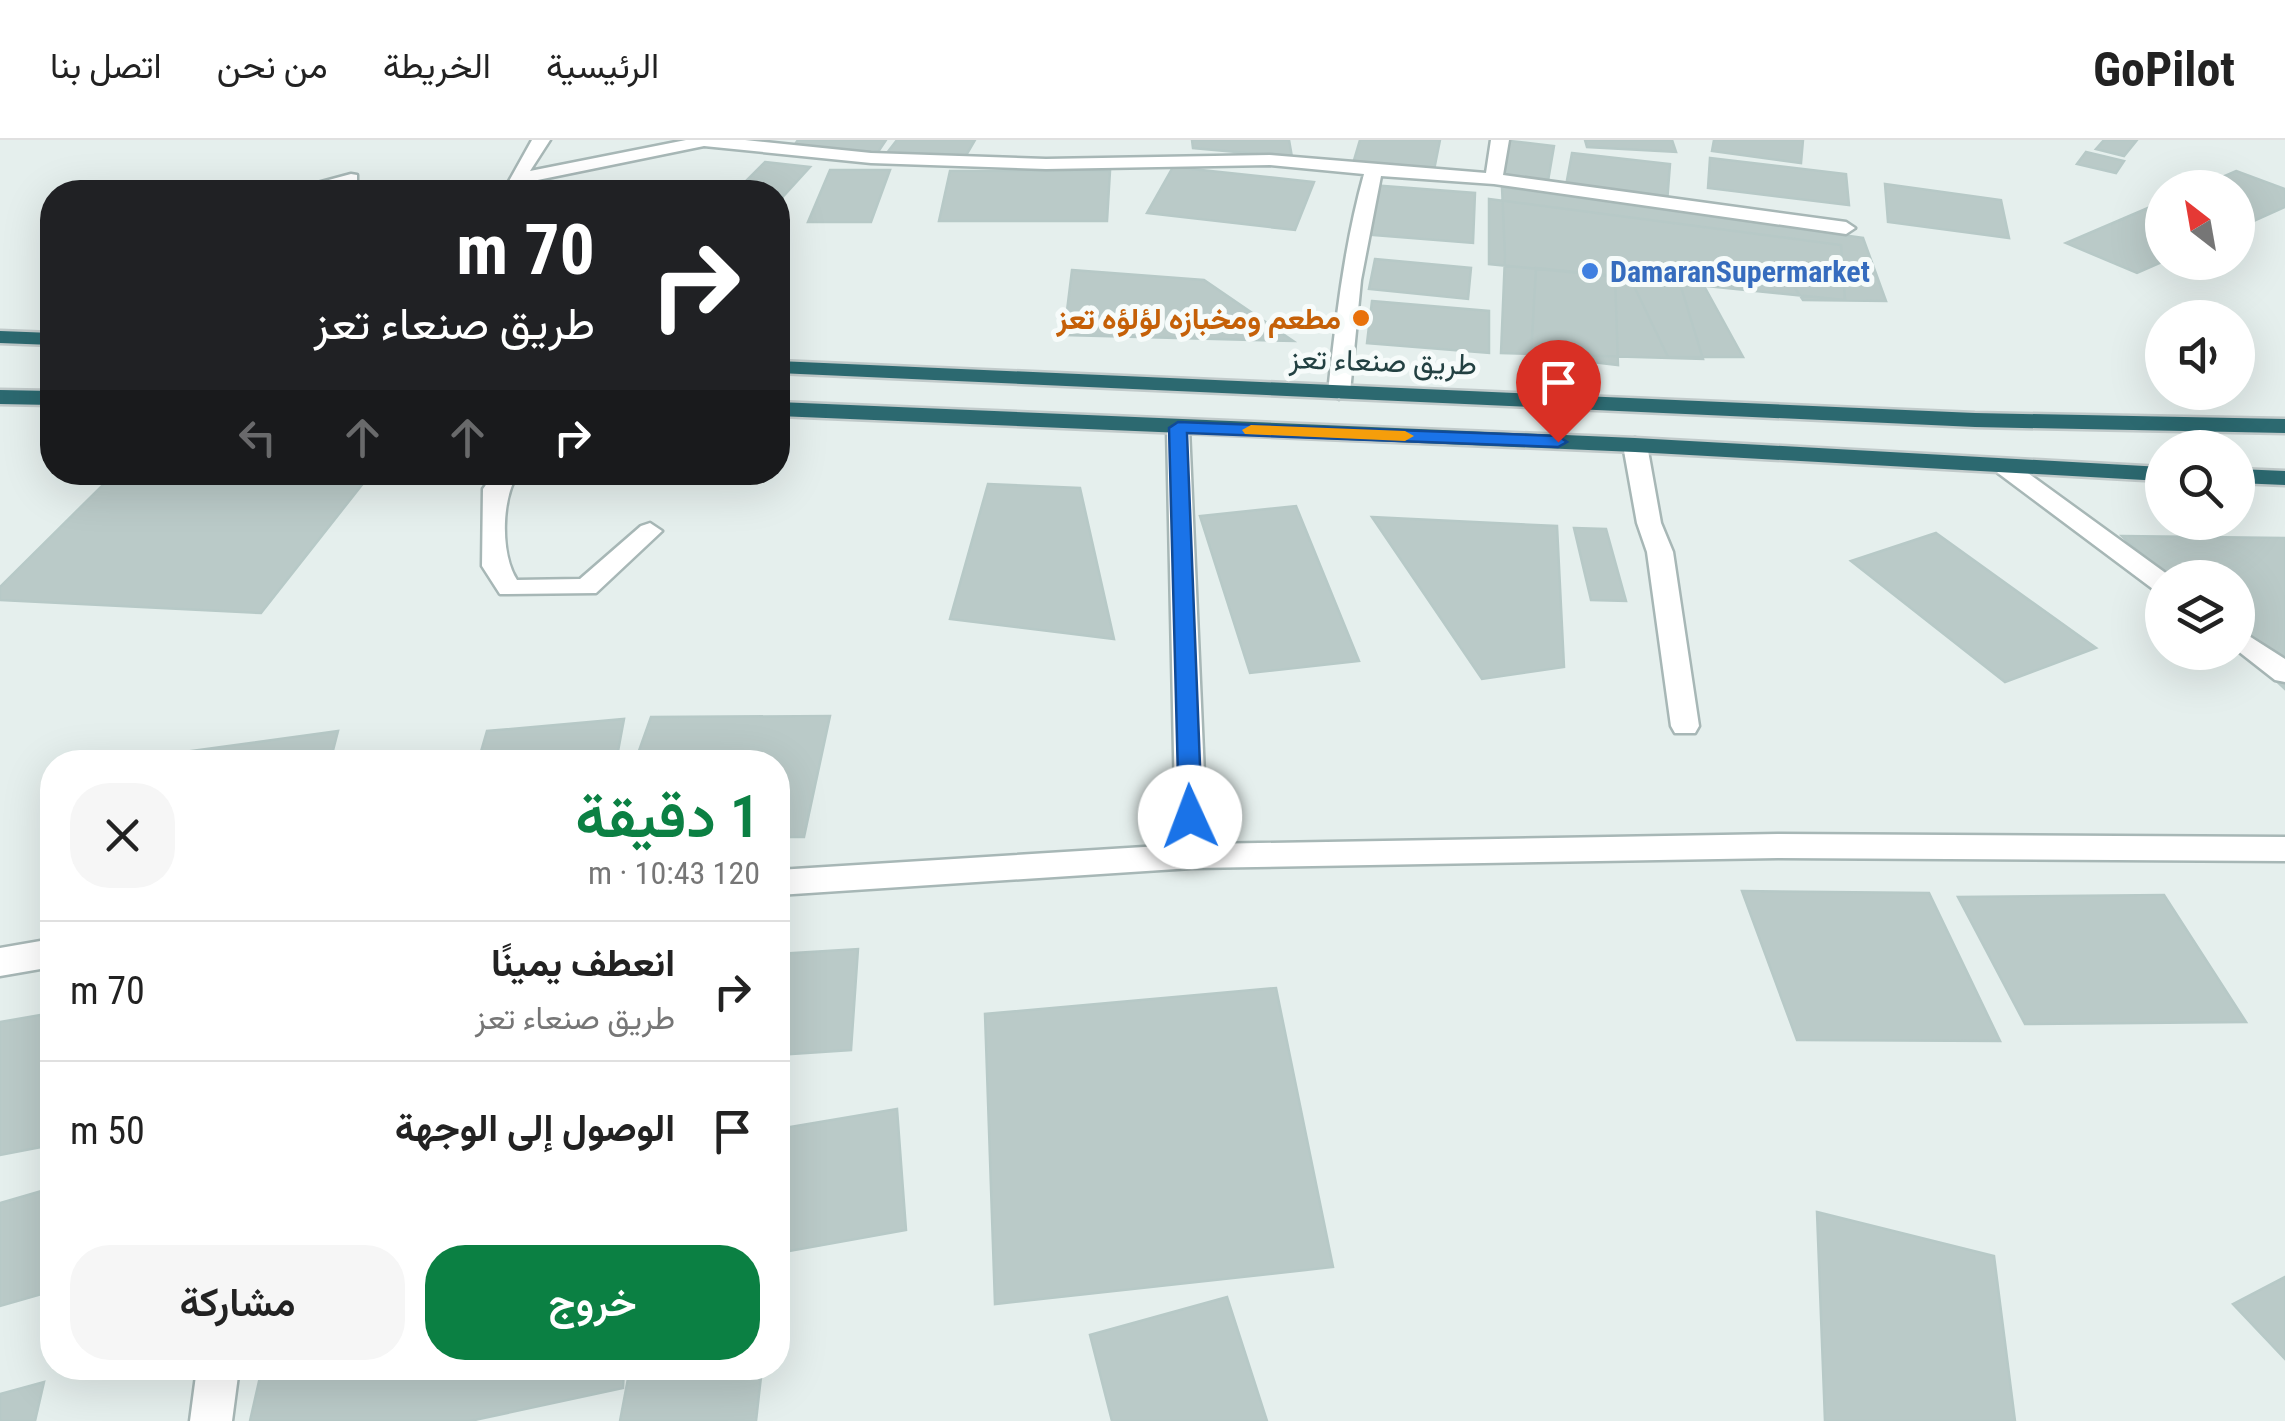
<!DOCTYPE html>
<html lang="ar">
<meta charset="utf-8">
<style>
body{margin:0;font-family:"Roboto Condensed",Vazirmatn,sans-serif;background:#f6f6f6;color:#222;direction:rtl;height:100vh;display:flex;flex-direction:column;font-size:38px;white-space:nowrap}
*{box-sizing:border-box;margin:0}
p{font-size:32px;color:#767676}
.icon{flex:none;width:55px;height:55px;fill:none;stroke:currentColor;stroke-width:2;stroke-linecap:round;stroke-linejoin:round}
.map{position:relative;flex:1;overflow:hidden;direction:ltr}
.drawer{position:absolute;left:40px;top:610px;width:750px;height:630px;display:flex;flex-direction:column;background:#fff;border-radius:40px;box-shadow:0 10px 40px #0002;direction:rtl}
.drawer>*{flex:none}
.banner{position:absolute;left:40px;top:40px;width:750px;height:305px;border-radius:40px;box-shadow:0 10px 40px #0002;direction:rtl;background:#202124;color:#fff;overflow:hidden}
.needle{width:65px;rotate:329deg}
.fabs{position:absolute;left:2145px;top:30px;display:grid;gap:20px}
.fabs a{display:grid;place-items:center;width:110px;height:110px;border-radius:50%;background:#fff;box-shadow:0 10px 40px #0002;font-size:50px}
.pin{position:absolute;display:grid;place-items:center;width:85px;height:85px;color:#fff;margin:-102px -42px;border-radius:50% 50% 50% 0;rotate:-45deg;box-shadow:0 0 10px #0007}
.pin .icon{rotate:45deg}
.me{position:absolute;width:110px;margin:-55px;rotate:358deg;stroke-linejoin:round;filter:drop-shadow(0 0 8px #0008)}
.turn{display:flex;align-items:center;gap:35px;height:210px;padding:0 30px;font-size:45px}
.turn .icon{width:130px;height:130px;stroke-width:2.5}
.turn b{display:block;font-size:70px;line-height:85px}
.lanes{display:flex;align-items:center;height:95px;padding:0 30px;background:#0003;justify-content:center;gap:50px;direction:ltr}
.lanes .off{opacity:.35}
.round{display:grid;place-items:center;flex:none;width:105px;height:105px;border-radius:40px;background:#f6f6f6}
.headline{display:flex;align-items:center;justify-content:space-between;height:170px;padding:0 30px}
h1{font-size:60px;font-weight:600;line-height:75px;color:#0b8043}
.primary-button{display:flex;gap:20px;margin-top:auto;padding:20px 30px}
.primary-button a{flex:1;height:115px;border-radius:40px;background:#0b8043;color:#fff;font-size:40px;font-weight:600;line-height:115px;text-align:center}
.primary-button a+a{background:#f6f6f6;color:#222}
ul{padding:0;list-style:none}
li{display:flex;align-items:center;gap:30px;height:140px;padding:0 30px;border-top:2px solid #e0e0e0}
li div{flex:1}
li b{display:block;font-size:38px}
li em{font-style:normal}
header{display:flex;align-items:center;gap:60px;box-sizing:border-box;height:140px;padding:0 50px;background:#fff;border-bottom:2px solid #e0e0e0}
header strong{font-size:48px}
nav{display:flex;gap:55px;margin-inline-start:auto;font-size:35px}
.map>svg:first-child{display:block}
.building{fill:#bacac8;stroke:#b7c9c7;stroke-width:2.5}
.lines{fill:none;stroke-linecap:round;stroke-linejoin:round}
.lane-casing{stroke:#a7b7b6;stroke-width:5}
.street-casing{stroke:#a7b7b6;stroke-width:5}
.highway-casing{stroke:#c1caca;stroke-width:5}
.lane{fill:#fff;fill-rule:evenodd}
.street{fill:#fff;fill-rule:evenodd}
.highway{fill:#2c6970;fill-rule:evenodd}
.route{fill:#1a73e8;stroke:#114b97;stroke-width:2.5}
.slow{fill:#f59e0b}
.shop-dot{fill:#3f7fe0;stroke:#f6fbfa;stroke-width:4}
.food-dot{fill:#e8710a;stroke:#f6fbfa;stroke-width:4}
.labels{text-anchor:middle;dominant-baseline:central;stroke-width:10;stroke-linejoin:round;paint-order:stroke}
.far-shop-label{font-size:30px;font-weight:bold;fill:#366cbe;stroke:#f6fbfa;text-anchor:start}
.far-food-label{font-size:30px;font-weight:bold;fill:#c56008;stroke:#f6fbfa;text-anchor:end}
.far-street-label{font-size:30px;fill:#234142;stroke:#f6fbfa}
</style>
<header>
<strong>GoPilot</strong>
<nav><a>الرئيسية</a><a>الخريطة</a><a>من نحن</a><a>اتصل بنا</a></nav>
</header>
<div class="map">
<svg width="2285" height="1281" viewBox="0 0 2285 1281">
<rect width="100%" height="100%" fill="#e5efed"/>
<path class="building" d="M798 0H886L878 12 793 7Z
M897 0H975L964 19 887 13Z
M1192 0H1289L1292 17 1193 8Z
M1360 0H1440L1433 35 1352 27Z
M1585 0H1672L1676 12 1587 7Z
M1714 0H1803L1801 23 1712 11Z
M2104 0H2137L2124 16 2096 9Z
M1510 1 1554 6 1548 41 1502 36Z
M2086 12 2124 21 2116 33 2077 24Z
M1572 13 1670 24 1667 63 1565 51Z
M1710 18 1846 34 1849 65 1708 48Z
M765 22 810 27 778 62V52H735Z
M1173 27 1314 42 1295 90 1147 73Z
M830 30H890L871 82H808Z
M950 31H1110L1107 81H939Z
M2236 31 2285 49V67L2238 88V48H2197Z
M1885 44 2001 60 2009 98 1888 82Z
M1371 45 1475 53 1473 103 1362 94Z
M1502 47 1863 98 1886 161 1803 160 1789 139 1674 124 1703 219 1501 213 1505 116Z
M1489 59 1841 105 1845 160 1489 124Z
M2162 62V122L2137 133 2066 103Z
M1375 119 1471 128 1468 159 1369 149Z
M1536 128 1615 136 1618 225 1531 215Z
M1072 130 1204 140 1293 201 1064 195Z
M1634 146H1704L1743 217H1668Z
M1372 161 1489 171V213L1367 203Z
M116 332H372L261 473 0 460V447Z
M988 344 1080 348 1114 499 950 479Z
M1296 366 1359 521 1250 533 1200 376Z
M1372 377 1557 386 1564 527 1482 539Z
M1574 388 1606 389 1626 461 1591 460Z
M1936 393 2096 508 2005 542 1851 421Z
M2122 396 2285 398V549L2238 505V438H2166Z
M830 576 804 697H778V622H635L651 577Z
M624 579 616 622H478L487 591Z
M338 591 330 622H117L118 621Z
M1742 751 1929 753 2000 901 1797 900Z
M2164 755 2246 882 2025 884 1958 757Z
M858 809 851 910 778 915V814Z
M1276 848 1333 1127 995 1164 985 874Z
M52 873V1005L0 1015V882Z
M897 969 906 1090 778 1113V989Z
M52 1048V1151L0 1166V1063Z
M1817 1072 1994 1116 2015 1281H1825Z
M2285 1137V1219L2233 1164Z
M1227 1157 1267 1281H1112L1090 1195Z
M262 1228H624L623 1248 470 1281H250Z
M630 1228H762L756 1281H620Z
M44 1242 35 1281H0V1254Z"/>
<g class="lines">
<g class="lane-casing">
<path id="lane" d="M351 34 357 35V43L315 52H284Z
M1635 298 1647 305 1661 383 1673 412 1699 586 1695 593H1675L1671 586 1647 412 1637 383 1623 305Z
M495 332H519C501 357 500 414 517 440L580 439 641 386 650 383 662 391 596 453 500 454 482 426 483 349Z"/>
</g>
<g class="street-casing">
<path id="street" d="M532 0H550L530 31 686 0H745L871 13 1046 19 1270 15 1486 33 1491 0H1509L1503 35 1846 82 1855 88 1846 94 1494 44 1381 36 1361 140 1350 252 1339 259 1328 252C1336 179 1344 106 1364 34L1270 25 1046 29 871 23 704 6 523 43 517 52H503Z
M1178 281 1189 288 1207 704 1778 694 2285 697V721L1778 718 1192 728 778 755V730L1176 705 1167 288Z
M2006 321 2014 323 2171 437 2162 438V451L2153 449 1998 333 1994 328Z
M2238 489 2285 519V542L2275 540 2238 511Z
M52 799V827L0 836V808Z
M197 1228H239L232 1281H190Z"/>
</g>
<g class="highway-casing">
<path id="highway" d="M0 191 52 193V205L0 203Z
M778 221 1975 273 2285 279V293L1975 287 778 233Z
M0 250 52 251V265L0 264Z
M778 262 1635 298 2162 327V341L1635 312 778 276Z
M2238 329 2285 331V345L2238 343Z"/>
</g>
<use href="#lane" class="lane"/>
<use href="#street" class="street"/>
<use href="#highway" class="highway"/>
</g>
<path class="route" d="M1178 282 1558 296 1567 302 1558 307 1187 293 1202 677 1190 686 1179 677 1169 288Z"/>
<path class="slow" d="M1251 285 1405 291 1414 296 1405 301 1245 294 1242 290Z"/>
<circle class="shop-dot" cx="1590" cy="131" r="10"/>
<circle class="food-dot" cx="1361" cy="178" r="10"/>
<g class="labels">
<g class="far-shop-label">
<text x="1610" y="131">DamaranSupermarket</text>
</g>
<g class="far-food-label">
<text x="1341" y="178">مطعم ومخبازه لؤلؤه تعز</text>
</g>
<g class="far-street-label">
<text transform="translate(1383 221) rotate(2)">طريق صنعاء تعز</text>
</g>
</g>
</svg>
<div class="fabs">
<a><svg class="needle" viewBox="-14 -14 28 28"><path d="M0-13l5 13h-10z" fill="#e53935"/><path d="M0 13l5-13h-10z" fill="#767676"/></svg></a>
<a><svg class="icon" aria-label="sound" viewBox="0 0 24 24"><path d="M4 9h4l5-4v14l-5-4H4zM17 9q2 3 0 6"/></svg></a>
<a><svg class="icon" aria-label="search" viewBox="0 0 24 24"><circle cx="10" cy="10" r="6"/><path d="M15 15l6 6"/></svg></a>
<a><svg class="icon" aria-label="layers" viewBox="0 0 24 24"><path d="M12 4l9 5-9 5-9-5zM3 14l9 5 9-5"/></svg></a>
</div>
<div class="pin" style="left:1558px;top:302px;background:#d93025"><svg class="icon" aria-label="arrive" viewBox="0 0 24 24"><path d="M6 21V4h12l-3 4 3 4H6"/></svg></div>
<svg class="me" style="left:1190px;top:677px" viewBox="-20 -20 40 40"><circle r="19" fill="#fff"/><path d="M0-13L10 11 0 6-10 11z" fill="#1a73e8"/></svg>
<div class="banner">
<div class="turn"><svg class="icon" aria-label="right" viewBox="0 0 24 24"><path d="M7 20v-9h11M14 6l5 5-5 5"/></svg><div><b>70 m</b>طريق صنعاء تعز</div></div>
<div class="lanes"><svg class="icon off" aria-label="left" viewBox="0 0 24 24"><path d="M17 20v-9H6M10 6l-5 5 5 5"/></svg><svg class="icon off" aria-label="ahead" viewBox="0 0 24 24"><path d="M12 20V5M6 11l6-6 6 6"/></svg><svg class="icon off" aria-label="ahead" viewBox="0 0 24 24"><path d="M12 20V5M6 11l6-6 6 6"/></svg><svg class="icon" aria-label="right" viewBox="0 0 24 24"><path d="M7 20v-9h11M14 6l5 5-5 5"/></svg></div>
</div>
<section class="drawer">
<div class="headline"><div><h1>1 دقيقة</h1><p>120 m · 10:43</p></div><a class="round"><svg class="icon" aria-label="close" viewBox="0 0 24 24"><path d="M6 6l12 12M18 6L6 18"/></svg></a></div>
<ul>
<li><svg class="icon" aria-label="right" viewBox="0 0 24 24"><path d="M7 20v-9h11M14 6l5 5-5 5"/></svg><div><b>انعطف يمينًا</b><p>طريق صنعاء تعز</p></div><em>70 m</em></li>
<li><svg class="icon" aria-label="arrive" viewBox="0 0 24 24"><path d="M6 21V4h12l-3 4 3 4H6"/></svg><div><b>الوصول إلى الوجهة</b></div><em>50 m</em></li>
</ul>
<div class="primary-button"><a>خروج</a><a>مشاركة</a></div>
</section>
</div>
